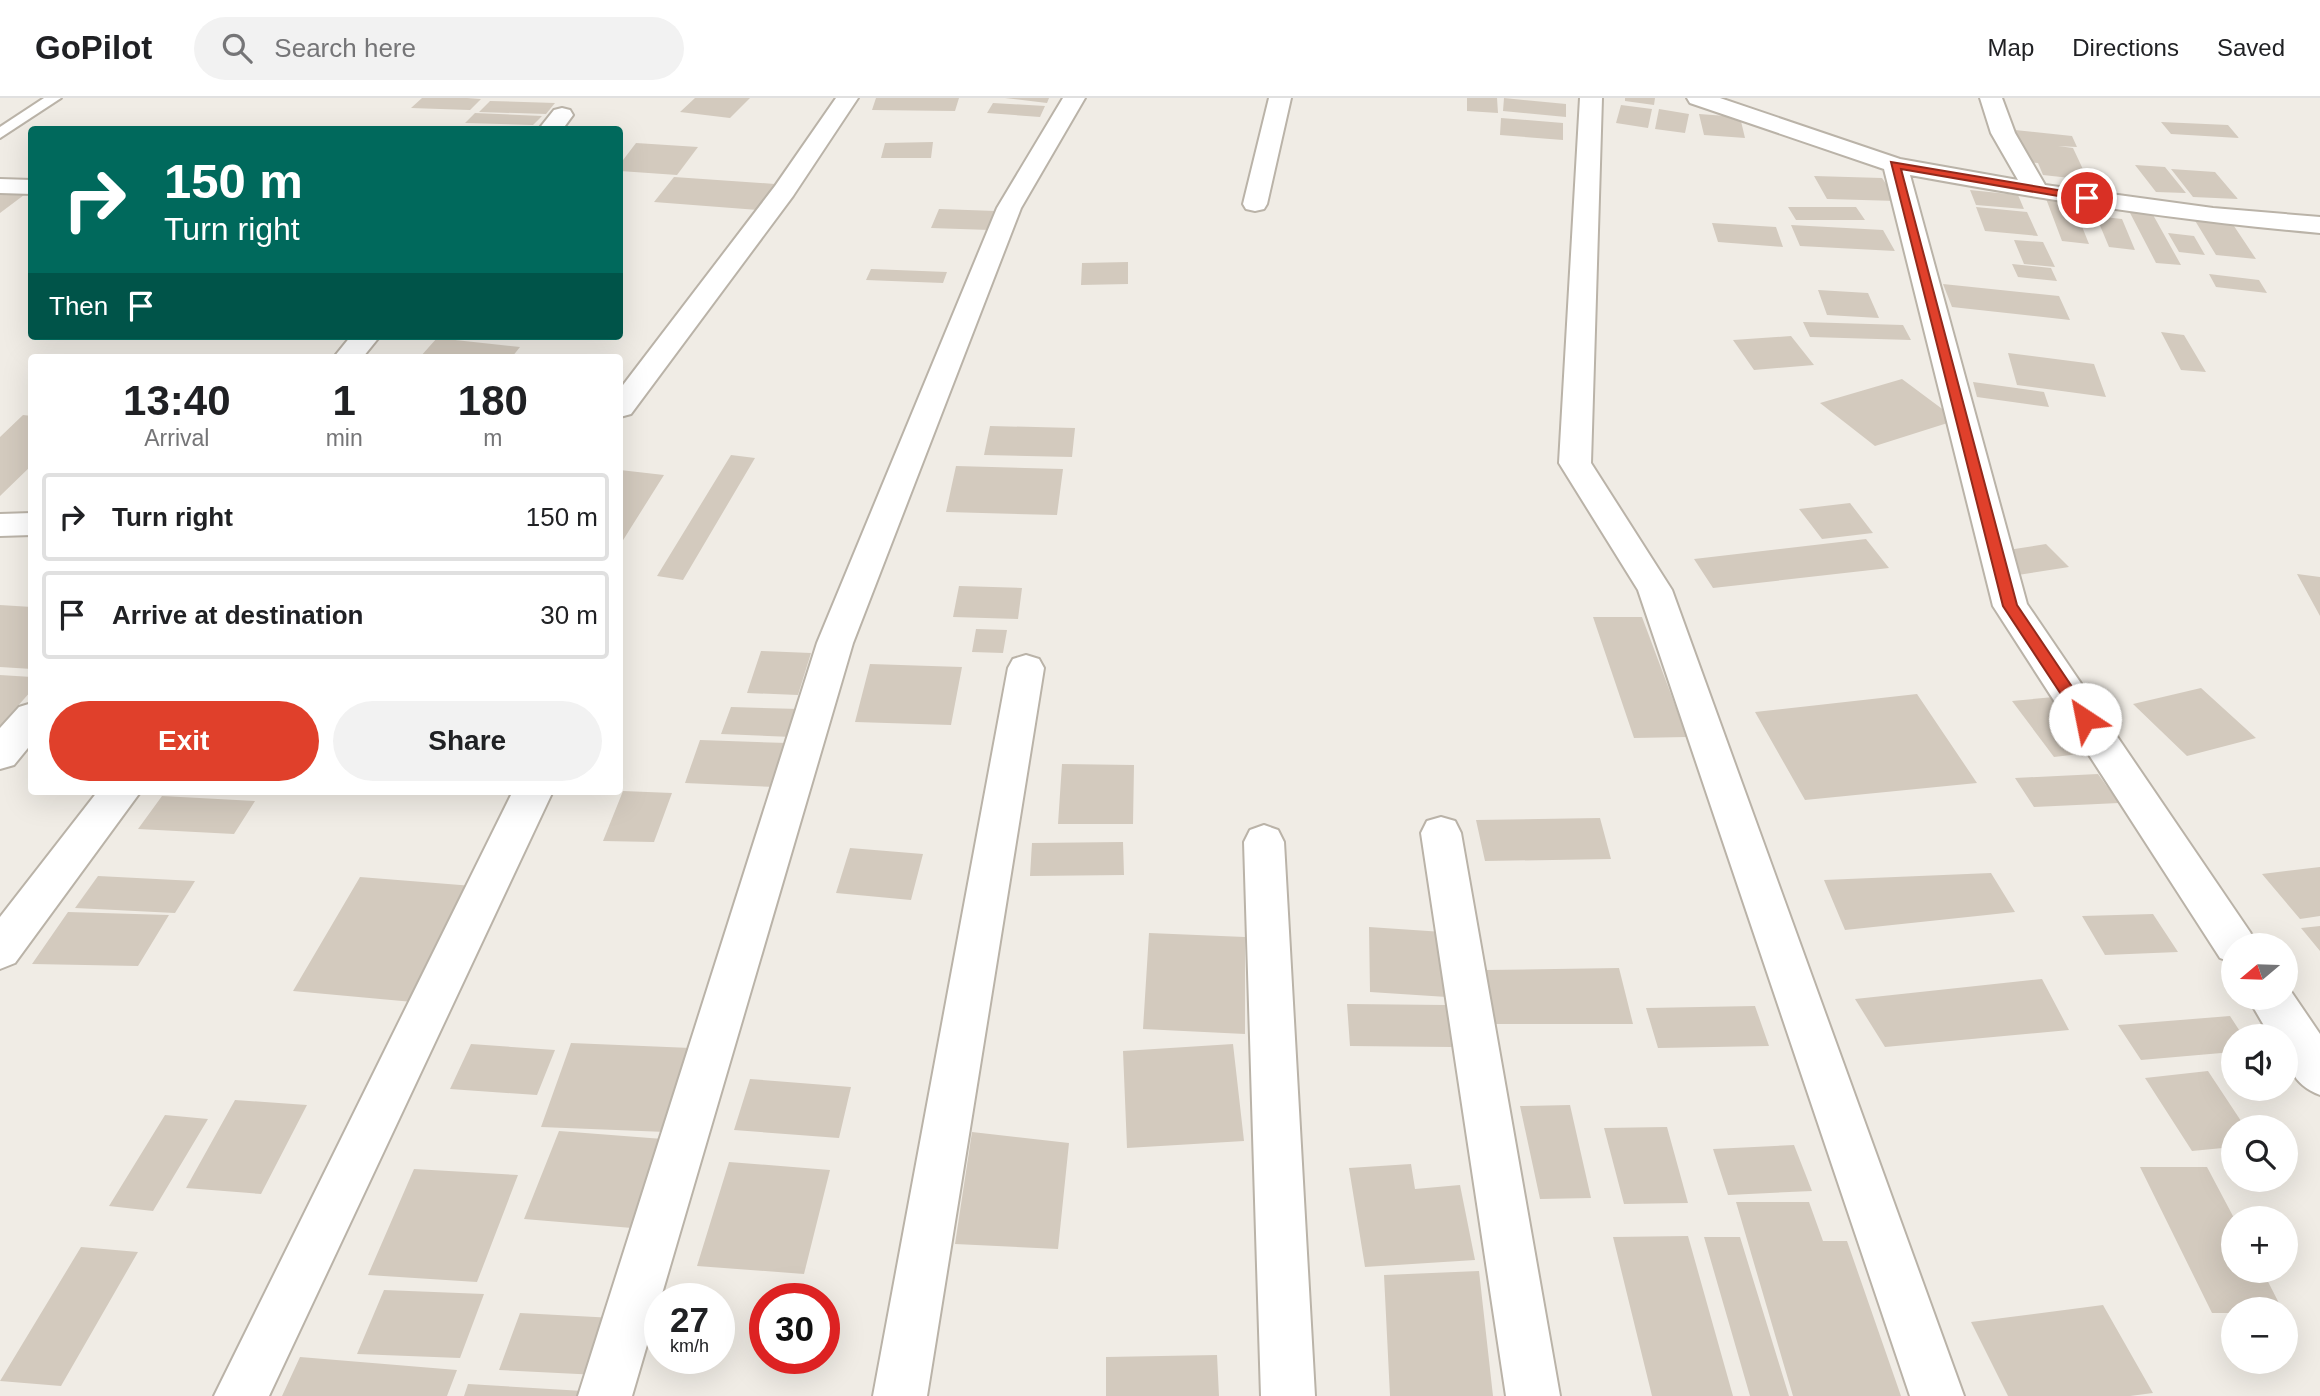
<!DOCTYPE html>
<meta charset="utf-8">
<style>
body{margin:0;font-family:Helvetica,sans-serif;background:#f2f2f2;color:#202124;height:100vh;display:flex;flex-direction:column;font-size:26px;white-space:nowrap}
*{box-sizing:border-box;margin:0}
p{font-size:23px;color:#757577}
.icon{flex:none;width:38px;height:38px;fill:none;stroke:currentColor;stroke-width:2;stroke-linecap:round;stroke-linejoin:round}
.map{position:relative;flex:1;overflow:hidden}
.details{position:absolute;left:28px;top:256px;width:595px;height:441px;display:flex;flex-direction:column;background:#fff;border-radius:7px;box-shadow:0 7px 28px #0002}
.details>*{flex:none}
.guide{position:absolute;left:28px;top:28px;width:595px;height:214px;border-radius:7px;box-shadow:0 7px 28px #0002;background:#00695c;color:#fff;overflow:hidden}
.needle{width:46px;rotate:251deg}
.tools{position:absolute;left:2221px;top:835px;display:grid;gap:14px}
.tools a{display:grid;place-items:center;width:77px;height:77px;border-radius:50%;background:#fff;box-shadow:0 7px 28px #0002;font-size:35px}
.speed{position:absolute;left:644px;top:1185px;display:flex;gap:14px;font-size:35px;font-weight:700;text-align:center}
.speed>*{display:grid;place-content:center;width:91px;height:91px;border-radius:50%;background:#fff;box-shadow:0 7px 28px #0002;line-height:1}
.speed small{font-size:18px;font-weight:400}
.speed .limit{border:10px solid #d22;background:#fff;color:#111}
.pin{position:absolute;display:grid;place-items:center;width:60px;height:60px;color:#fff;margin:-30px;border:4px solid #fff;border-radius:50%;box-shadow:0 2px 7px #0007}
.me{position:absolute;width:77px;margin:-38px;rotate:326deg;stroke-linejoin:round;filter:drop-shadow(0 0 5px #0008)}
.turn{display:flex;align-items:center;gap:24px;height:147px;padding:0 21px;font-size:32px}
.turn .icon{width:91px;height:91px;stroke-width:2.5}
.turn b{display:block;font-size:49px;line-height:60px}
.then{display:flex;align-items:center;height:66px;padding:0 21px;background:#0003;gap:14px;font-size:26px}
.eta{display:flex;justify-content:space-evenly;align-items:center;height:119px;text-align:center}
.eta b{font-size:42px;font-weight:800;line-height:49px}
.button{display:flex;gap:14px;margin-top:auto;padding:14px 21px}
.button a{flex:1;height:80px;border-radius:42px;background:#e0402b;color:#fff;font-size:28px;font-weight:800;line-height:80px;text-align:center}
.button a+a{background:#f2f2f2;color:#202124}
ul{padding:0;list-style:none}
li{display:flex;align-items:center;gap:21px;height:88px;margin:0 14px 10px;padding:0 7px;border:4px solid #e0e0e0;border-radius:7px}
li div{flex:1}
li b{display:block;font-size:26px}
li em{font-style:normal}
header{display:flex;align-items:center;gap:42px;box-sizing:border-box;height:98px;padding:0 35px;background:#fff;border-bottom:2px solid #e0e0e0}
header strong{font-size:33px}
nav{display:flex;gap:38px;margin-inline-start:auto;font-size:24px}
.search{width:490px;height:63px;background:#f2f2f2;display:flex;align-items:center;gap:18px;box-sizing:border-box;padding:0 24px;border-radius:38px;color:#757577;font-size:26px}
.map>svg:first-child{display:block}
.building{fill:#d3cabe}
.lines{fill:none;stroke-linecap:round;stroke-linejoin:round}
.lane-casing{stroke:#bab3a8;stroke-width:4}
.street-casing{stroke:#bab3a8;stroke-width:4}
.lane{fill:#fff;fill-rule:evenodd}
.street{fill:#fff;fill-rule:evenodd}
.route{fill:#e0402b;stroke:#922a1c;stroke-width:2}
</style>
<header>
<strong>GoPilot</strong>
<div class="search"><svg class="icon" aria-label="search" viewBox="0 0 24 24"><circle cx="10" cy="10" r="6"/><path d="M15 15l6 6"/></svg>Search here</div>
<nav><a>Map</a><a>Directions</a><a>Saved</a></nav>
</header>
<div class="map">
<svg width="2320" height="1298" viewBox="0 0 2320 1298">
<rect width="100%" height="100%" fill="#f0ece5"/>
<path class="building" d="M422 0H467L481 1 470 12 411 10Z
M695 0H750L730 20 680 14Z
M876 0H959L955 13 872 12Z
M1005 0H1049L1047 5Z
M1467 0H1497L1498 15 1467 13Z
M1504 0 1566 6V19L1503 13Z
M1625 0H1655L1654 7 1625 3Z
M490 3 555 5 546 16 479 14Z
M993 5 1045 8 1040 19 987 15Z
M1621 7 1652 11 1648 30 1616 25Z
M1659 11 1689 16 1685 35 1655 31Z
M475 15 542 18 533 27 465 25Z
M1699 16 1740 19 1745 40 1704 37Z
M1501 20 1563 25V42L1500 37Z
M2161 24 2228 27 2239 40 2171 36Z
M2015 32 2072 38 2077 49 2058 48 2073 50 2088 82 2043 77 2038 65 2028 64Z
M933 44 931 60H881L885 45Z
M636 45 698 49 677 77 620 73V66Z
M2135 67 2165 69 2186 95 2156 94Z
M2171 71 2215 74 2238 101 2193 99Z
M1814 78 1882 80 1898 103 1827 101Z
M674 79 775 86 758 112 654 104Z
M0 88 32 91 0 115Z
M1970 92 2018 97 2024 111 1976 107Z
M2045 98 2071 101 2089 146 2062 143Z
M1788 109H1856L1865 122H1796Z
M1976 109 2027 114 2038 138 1985 133Z
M939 111 996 113 990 132 931 130Z
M2129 113 2152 115 2181 167 2156 165Z
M2096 118 2122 121 2135 152 2109 149Z
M2194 121 2232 125 2256 161 2216 157Z
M1712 125 1776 129 1783 149 1718 144Z
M1791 127 1883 132 1895 153 1800 148Z
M2168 135 2194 138 2205 157 2179 154Z
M2014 142 2043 144 2055 169 2024 166Z
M1128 164V186L1081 187 1082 165Z
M2012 166 2051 170 2057 183 2018 179Z
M871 171 947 174 943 185 866 182Z
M2209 176 2259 182 2267 195 2216 189Z
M1943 186 2059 198 2070 222 1952 209Z
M1818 192 1868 195 1879 220 1827 217Z
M1803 224 1903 227 1911 242 1810 239Z
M2161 234 2184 237 2206 274 2181 272Z
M1791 238 1814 267 1754 272 1733 242Z
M437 240 520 249 512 259H420Z
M2008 255 2094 266 2106 299 2017 287Z
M1902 281 1957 322 1875 348 1820 305Z
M1973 284 2044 294 2049 309 1977 299Z
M23 317 32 318V367L0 398V339Z
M990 328 1075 330 1072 359 984 357Z
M731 357 755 360 683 482 657 478Z
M956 368 1063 371 1057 417 946 414Z
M620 372 664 377 620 447Z
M1850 405 1873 435 1822 441 1799 411Z
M1866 441 1889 470 1713 490 1694 461Z
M2046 446 2069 469 2018 477 1995 454Z
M2297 476 2320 479V518Z
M959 488 1022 490 1018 521 953 519Z
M0 507 32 509V571L0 569Z
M1593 519H1642L1687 639 1634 640Z
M976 531 1007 532 1003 555 972 554Z
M761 553 811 555 798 597 747 595Z
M870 566 962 569 951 627 855 624Z
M0 577 32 579V592L0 628Z
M2201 590 2256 640 2187 658 2133 606Z
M1917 596 1977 685 1805 702 1755 614Z
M2054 599 2096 654 2054 659 2012 603Z
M731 609 800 611 792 639 721 636Z
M700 642 787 645 775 689 685 685Z
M1062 666 1134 667 1133 726H1058Z
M2098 676 2119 705 2034 709 2015 680Z
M623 693 672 695 654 744 603 743Z
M162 698 255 703 234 736 138 731Z
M1600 720 1611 761 1485 763 1476 722Z
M1123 744 1124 777 1030 778 1032 745Z
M850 750 923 756 911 802 836 795Z
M2320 769V818L2300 821 2262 776Z
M1991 775 2015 814 1845 832 1824 782Z
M98 778 195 783 175 815 75 810Z
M360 779 473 788 413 904 293 893Z
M68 814 169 817 138 868 32 866Z
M2153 816 2178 854 2105 857 2082 818Z
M2320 828V853L2301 830Z
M1369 829 1443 834 1447 899 1370 894Z
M1149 835 1245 839V936L1143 931Z
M1619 870 1633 926H1496L1486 872Z
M2042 881 2069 932 1885 949 1855 901Z
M1347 906 1446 907 1452 949 1350 948Z
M1755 908 1769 948 1658 950 1646 910Z
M2230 918 2243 938H2233V954L2141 962 2118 927Z
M571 945 691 950 666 1034 541 1029Z
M471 946 555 952 537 997 450 991Z
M1233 946 1244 1043 1127 1050 1123 953Z
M2208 973 2245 1029H2233V1049L2192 1053 2145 980Z
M750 981 851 989 839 1040 734 1032Z
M235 1002 307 1007 261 1096 186 1090Z
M1570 1007 1591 1100 1540 1101 1520 1008Z
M165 1017 208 1021 153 1113 109 1108Z
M1667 1029 1688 1105 1624 1106 1604 1030Z
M559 1033 663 1041 632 1130 524 1121Z
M972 1034 1069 1045 1058 1151 955 1146Z
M1794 1047 1812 1093 1728 1097 1713 1051Z
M729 1064 830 1072 804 1176 697 1168Z
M1411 1066 1415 1091 1460 1087 1475 1162 1365 1169 1349 1070Z
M2140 1069H2207L2234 1120 2233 1172H2262L2282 1211H2233V1215H2212Z
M414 1071 518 1077 477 1184 368 1177Z
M1736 1104H1809L1823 1143H1847L1901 1298H1793Z
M1688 1138 1733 1298H1652L1613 1139Z
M1704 1139H1740L1789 1298H1750Z
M81 1149 138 1154 61 1288 0 1283Z
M1479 1173 1493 1298H1390L1384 1177Z
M384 1192 484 1196 460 1260 357 1256Z
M2103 1207 2153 1295 2130 1298H2008L1971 1224Z
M520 1215 614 1220 598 1277 499 1272Z
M1217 1257 1219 1298H1106V1259Z
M300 1259 457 1272 447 1298H282Z
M468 1286 583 1293 582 1298H464Z"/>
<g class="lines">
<g class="lane-casing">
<path id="lane" d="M44 0H61L0 40V29Z"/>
</g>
<g class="street-casing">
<path id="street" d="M836 0H858L793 98 631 316 620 319V291L775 88Z
M1063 0H1085L1021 110 853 545 632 1298H578L817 545 997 110Z
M1269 0H1291L1267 106 1264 111 1255 113 1246 111 1243 106Z
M1580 0H1602L1591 365 1672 492 1964 1298H1910L1638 492 1559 365Z
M1687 0H1720L1900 61 2018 82 1991 35 1980 0H2002L2015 35 2045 87 2213 110 2320 119V135C2182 123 2046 102 1910 77L2027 506 2250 834 2257 847H2233V865L2220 860 1993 508 1884 71 1690 5Z
M562 10 570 12 573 17 562 32H538L554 12Z
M0 81 32 82V96L0 95Z
M351 238H380L363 259H334Z
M32 415V437L0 438V416Z
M1026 557 1039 561 1044 570 927 1298H873L1008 570 1013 561Z
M32 605V645L14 667 0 671V630L19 609Z
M98 693H141L15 865 0 871V819Z
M513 693H553L269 1298H214Z
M1441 719 1455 723 1461 735 1560 1298H1506L1421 735 1427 723Z
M1264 727 1278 732 1284 744 1315 1298H1261L1244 744 1250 732Z
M2286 886 2320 936V997C2292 986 2286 967 2286 938H2270L2248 900H2286Z"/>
</g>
<use href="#lane" class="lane"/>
<use href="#street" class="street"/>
</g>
<path class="route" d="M1891 64 2087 97 2092 100 2087 103 1901 71 2017 507 2091 617 2093 621 2091 625H2080L2003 508Z"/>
</svg>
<div class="tools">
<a><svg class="needle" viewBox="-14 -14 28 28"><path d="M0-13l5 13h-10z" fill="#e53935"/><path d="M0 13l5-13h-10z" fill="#757577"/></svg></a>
<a><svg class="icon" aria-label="sound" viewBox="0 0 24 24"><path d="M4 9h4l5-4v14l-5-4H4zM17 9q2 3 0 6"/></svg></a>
<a><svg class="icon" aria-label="search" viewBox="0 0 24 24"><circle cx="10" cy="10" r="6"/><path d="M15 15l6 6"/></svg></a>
<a>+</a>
<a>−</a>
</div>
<div class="speed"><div>27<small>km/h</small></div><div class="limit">30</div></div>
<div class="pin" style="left:2087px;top:100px;background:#d93025"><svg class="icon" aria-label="arrive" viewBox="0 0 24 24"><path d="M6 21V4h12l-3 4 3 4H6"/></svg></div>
<svg class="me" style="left:2085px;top:621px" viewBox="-20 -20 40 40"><circle r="19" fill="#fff"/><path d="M0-13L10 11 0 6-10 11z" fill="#e0402b"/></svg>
<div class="guide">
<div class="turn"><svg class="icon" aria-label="right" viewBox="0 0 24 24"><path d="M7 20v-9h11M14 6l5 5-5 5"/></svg><div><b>150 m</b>Turn right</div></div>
<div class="then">Then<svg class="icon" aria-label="arrive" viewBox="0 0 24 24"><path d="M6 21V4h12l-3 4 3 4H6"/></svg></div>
</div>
<section class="details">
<div class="eta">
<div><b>13:40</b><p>Arrival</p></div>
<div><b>1</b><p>min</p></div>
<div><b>180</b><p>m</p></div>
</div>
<ul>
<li><svg class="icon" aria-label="right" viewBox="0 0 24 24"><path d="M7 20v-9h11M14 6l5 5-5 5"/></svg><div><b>Turn right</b></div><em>150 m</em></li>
<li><svg class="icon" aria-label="arrive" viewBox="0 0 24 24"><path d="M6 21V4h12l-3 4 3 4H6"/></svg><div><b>Arrive at destination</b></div><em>30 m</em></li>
</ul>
<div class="button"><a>Exit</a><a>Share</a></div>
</section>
</div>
